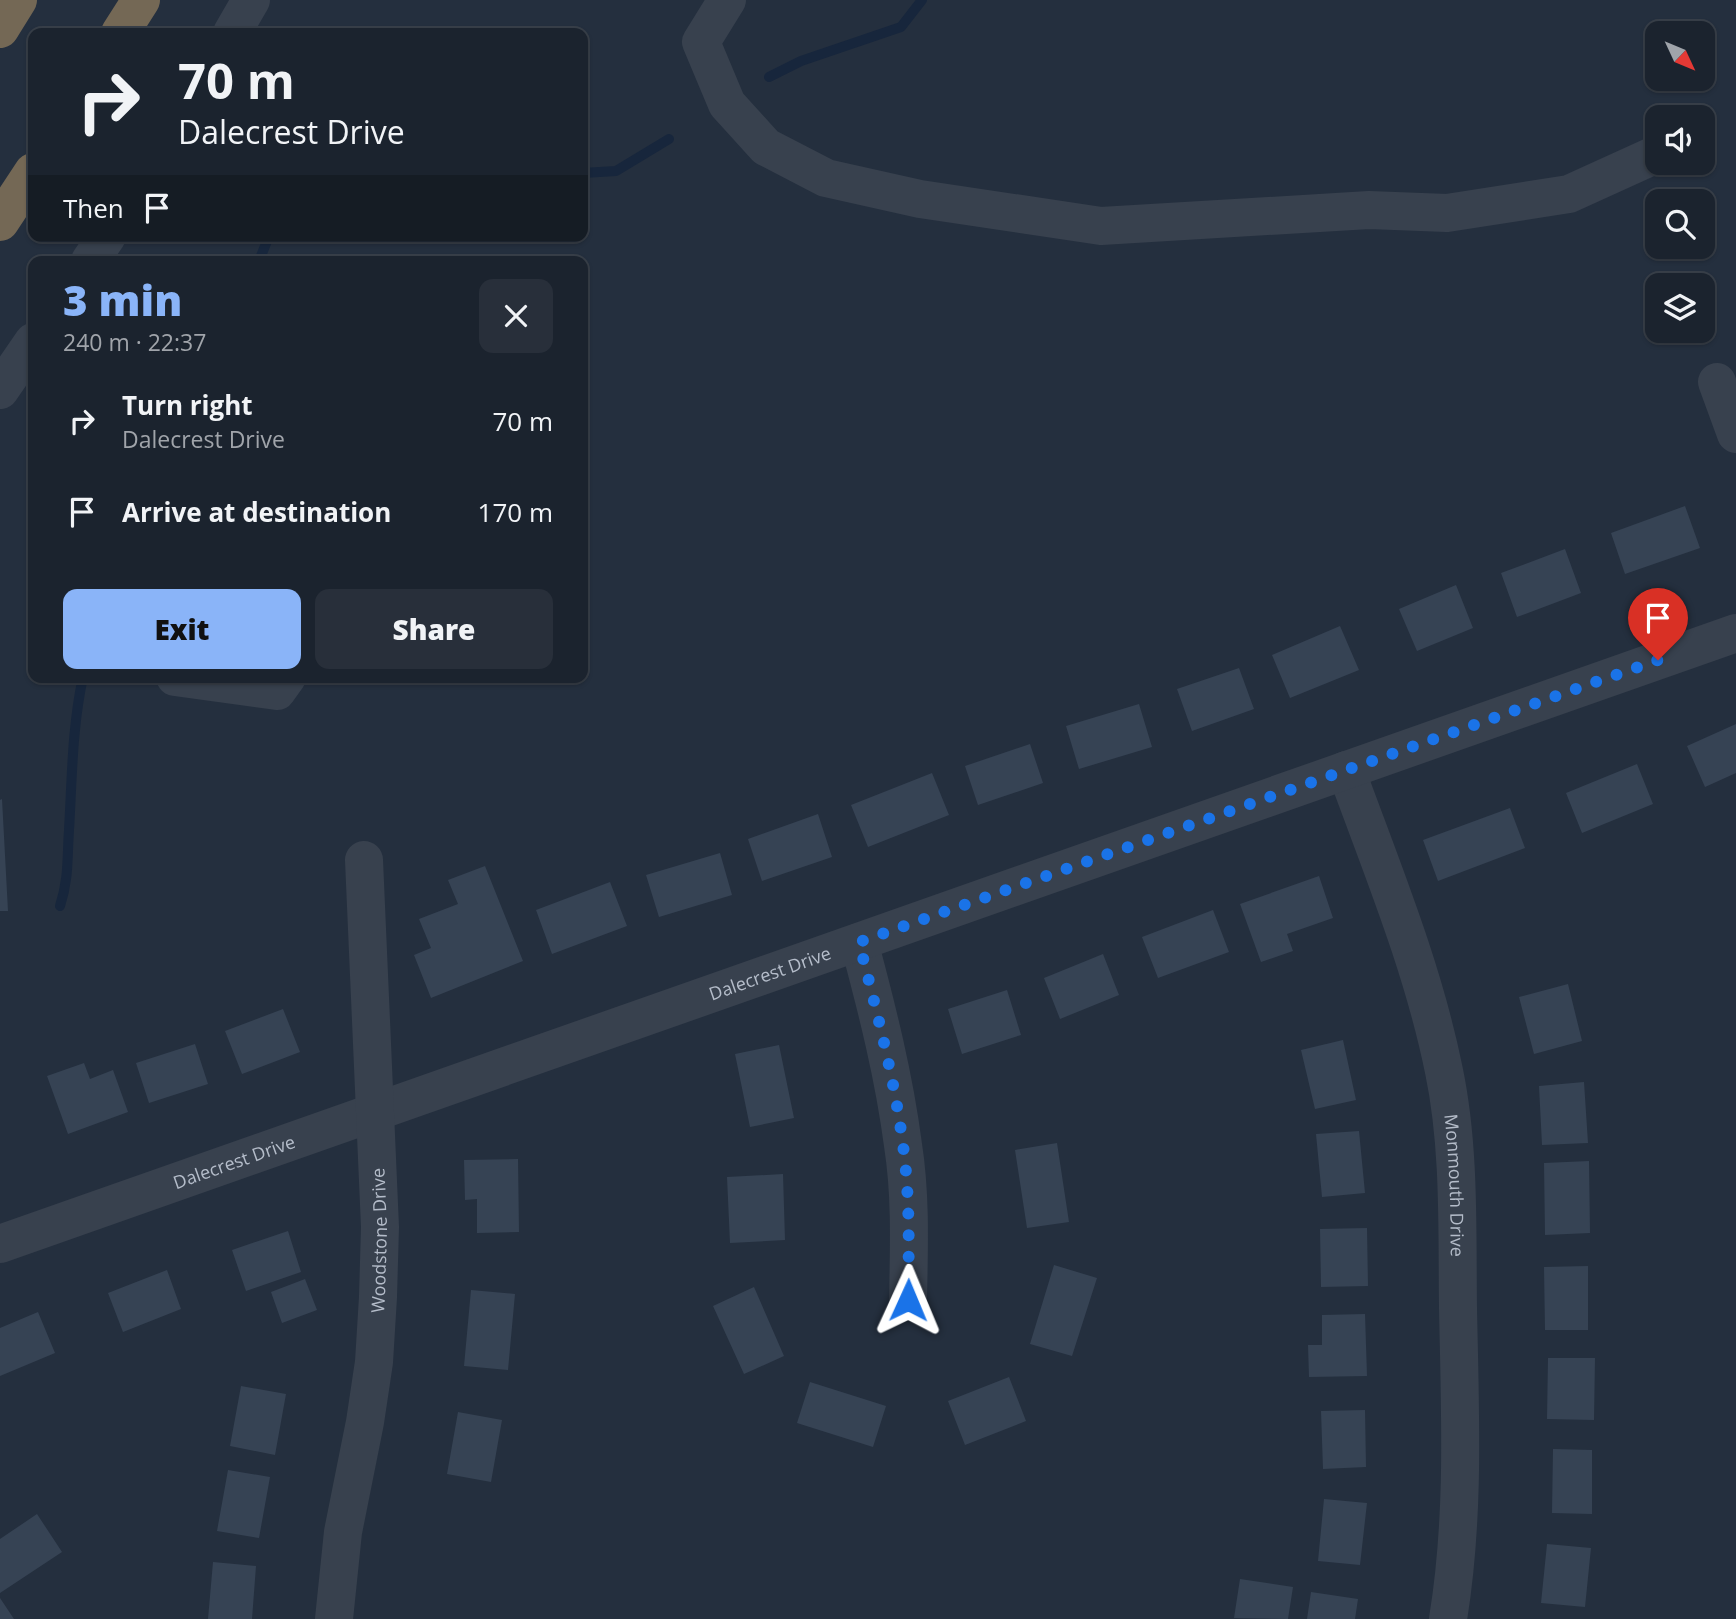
<!DOCTYPE html>
<meta charset="utf-8">
<style>
body{margin:0;font-family:"Open Sans",sans-serif;background:#282f3a;color:#f1f3f6;height:100vh;display:flex;flex-direction:column;font-size:26px;white-space:nowrap}
*{box-sizing:border-box;margin:0}
p{font-size:23px;color:#a0a4aa}
.icon{flex:none;width:38px;height:38px;fill:none;stroke:currentColor;stroke-width:2;stroke-linecap:round;stroke-linejoin:round}
.map{position:relative;flex:1;overflow:hidden}
.side{position:absolute;left:28px;top:256px;width:560px;height:427px;display:flex;flex-direction:column;background:#1b232e;border-radius:14px;box-shadow:0 2px 5px #0004,0 0 0 2px #39404a}
.side>*{flex:none}
.guide{position:absolute;left:28px;top:28px;width:560px;height:214px;border-radius:14px;box-shadow:0 2px 5px #0004,0 0 0 2px #39404a;background:#1b232e;color:#f1f3f6;overflow:hidden}
.needle{width:46px;rotate:134deg}
.fabs{position:absolute;left:1645px;top:21px;display:grid;gap:14px}
.fabs a{display:grid;place-items:center;width:70px;height:70px;border-radius:14px;background:#1b232e;box-shadow:0 2px 5px #0004,0 0 0 2px #39404a;font-size:35px}
.pin{position:absolute;display:grid;place-items:center;width:60px;height:60px;color:#fff;margin:-72px -30px;border-radius:50% 50% 50% 0;rotate:-45deg;box-shadow:0 0 7px #0007}
.pin .icon{rotate:45deg}
.me{position:absolute;width:77px;margin:-38px;rotate:1deg;stroke-linejoin:round;filter:drop-shadow(0 0 5px #0008)}
.turn{display:flex;align-items:center;gap:24px;height:147px;padding:0 35px;font-size:32px}
.turn .icon{width:91px;height:91px;stroke-width:2.5}
.turn b{display:block;font-size:49px;line-height:60px}
.then{display:flex;align-items:center;height:66px;padding:0 35px;background:#0003;gap:14px;font-size:26px}
.round{display:grid;place-items:center;flex:none;width:74px;height:74px;border-radius:14px;background:#282f3a}
.head{display:flex;align-items:center;justify-content:space-between;height:119px;padding:0 35px}
h1{font-size:42px;font-weight:800;line-height:52px;color:#8ab4f8}
.primary-button{display:flex;gap:14px;margin-top:auto;padding:14px 35px}
.primary-button a{flex:1;height:80px;border-radius:14px;background:#8ab4f8;color:#111;font-size:28px;font-weight:800;line-height:80px;text-align:center}
.primary-button a+a{background:#282f3a;color:#f1f3f6}
ul{padding:0;list-style:none}
li{display:flex;align-items:center;gap:21px;height:91px;padding:0 35px}
li div{flex:1}
li b{display:block;font-size:26px}
li em{font-style:normal}
.map>svg:first-child{display:block}
.lines{fill:none;stroke-linecap:round;stroke-linejoin:round}
.stream{stroke:#17263c;stroke-width:10}
.building{fill:#364354}
.minor{stroke:#38414e;stroke-width:38}
.highway{stroke:#746855;stroke-width:38}
.route{stroke:#1a73e8;stroke-width:12;stroke-dasharray:0 21.6}
.labels{text-anchor:middle;dominant-baseline:central;stroke-width:7;stroke-linejoin:round;paint-order:stroke}
.street-label{font-size:18px;fill:#b4bcc9;stroke:#1d2633}
</style>
<div class="map">
<svg width="1736" height="1619" viewBox="0 0 1736 1619">
<rect width="100%" height="100%" fill="#242f3e"/>
<g class="lines">
<path class="stream" d="M769 77 801 61 901 27 922 0
M583 173 616 171 669 139
M259 261 269 236
M60 906C69 878 67 859 69 830 72 780 72 727 83 677"/>
</g>
<path class="building" d="M1685 506 1700 548 1625 574 1611 533Z
M1565 549 1581 593 1517 617 1501 573Z
M1456 585 1473 628 1417 651 1399 609Z
M1340 626 1359 670 1290 698 1272 655Z
M1239 668 1254 709 1192 731 1177 689Z
M1139 704 1152 747 1079 769 1066 726Z
M1736 724V773L1705 787 1687 746Z
M1030 744 1043 783 978 805 965 766Z
M1637 764 1653 804 1582 833 1566 793Z
M932 773 949 815 868 847 851 805Z
M2 799 8 911H0V800Z
M1510 808 1525 848 1438 881 1423 840Z
M818 814 832 857 762 881 748 839Z
M720 853 732 895 659 917 646 875Z
M485 866 523 961 431 998 414 955 431 948 419 919 458 904 448 880Z
M1319 876 1333 918 1287 934 1293 951 1261 962 1240 904Z
M610 882 627 926 552 954 536 910Z
M1213 910 1229 952 1158 978 1142 937Z
M1103 954 1119 995 1060 1019 1044 978Z
M1568 984 1582 1041 1534 1054 1519 997Z
M1007 990 1021 1035 962 1054 948 1009Z
M283 1009 300 1052 242 1074 225 1031Z
M1343 1040 1356 1100 1315 1109 1301 1050Z
M195 1044 208 1084 149 1103 136 1063Z
M779 1045 794 1118 750 1127 735 1054Z
M84 1063 90 1079 113 1070 128 1112 68 1134 47 1076Z
M1584 1082 1588 1143 1542 1145 1539 1086Z
M1359 1131 1365 1193 1322 1197 1316 1134Z
M1057 1143 1069 1222 1027 1228 1015 1150Z
M518 1159 519 1232 477 1233V1199L465 1200 464 1160Z
M1589 1161 1590 1233 1545 1235 1544 1163Z
M783 1174 785 1240 730 1243 727 1177Z
M1367 1228 1368 1286 1321 1287 1320 1229Z
M288 1231 301 1272 246 1291 232 1250Z
M1054 1265 1097 1278 1072 1356 1030 1344Z
M1588 1266V1330H1545L1544 1267Z
M167 1270 181 1309 123 1332 108 1293Z
M305 1279 317 1310 282 1323 271 1292Z
M754 1287 784 1356 744 1374 713 1306Z
M471 1290 515 1294 508 1370 464 1366Z
M38 1312 55 1353 0 1376V1328Z
M1365 1314 1367 1376 1309 1377 1308 1345H1322V1315Z
M1548 1358H1595L1594 1420 1547 1419Z
M1009 1377 1026 1421 965 1445 948 1401Z
M810 1382 886 1406 873 1447 797 1423Z
M241 1386 286 1394 275 1455 230 1446Z
M1365 1410 1366 1467 1323 1469 1321 1411Z
M458 1412 502 1420 491 1482 447 1474Z
M1553 1449 1592 1450V1514L1552 1513Z
M228 1470 270 1477 259 1538 217 1531Z
M1324 1499 1367 1503 1360 1565 1318 1561Z
M37 1514 62 1552 0 1593V1539Z
M1547 1544 1591 1548 1585 1607 1541 1603Z
M213 1562 256 1566 252 1619H208Z
M1240 1579 1293 1587 1288 1619 1234 1618Z
M1311 1592 1358 1599 1355 1619H1307Z
M0 1598 14 1619H0Z"/>
<g class="lines">
<g class="minor">
<path d="M727 0 701 42 727 104 766 147 826 178 920 199 1101 226 1369 210 1447 213 1569 194 1657 154"/>
<path d="M232 33 251 0"/>
<path d="M90 261 107 236"/>
<path d="M1717 382 1736 434"/>
<path d="M0 390 33 342"/>
<path d="M175 677 277 691 287 677"/>
<path id="s1" d="M1346 770C1382 869 1423 967 1444 1071 1460 1148 1457 1230 1458 1308 1460 1411 1465 1516 1448 1619"/>
<path d="M859 942C877 1009 894 1076 903 1145 911 1196 909 1248 908 1300"/>
<path id="s2" d="M0 1244 1736 633"/>
<path id="s3" d="M334 1619 343 1532 365 1422 374 1362 378 1297 380 1227 364 860"/>
</g>
<path class="highway" d="M0 29 18 0
M120 33 141 0
M0 222 33 172"/>
</g>
<g class="lines">
<path class="route" d="M908 1300C909 1248 910 1197 903 1145 894 1076 876 1009 859 942L1658 660"/>
</g>
<g class="labels">
<g class="street-label">
<text stroke="none"><textPath href="#s2" startOffset="816">Dalecrest Drive</textPath></text>
<text stroke="none"><textPath href="#s2" startOffset="248">Dalecrest Drive</textPath></text>
<text stroke="none"><textPath href="#s1" startOffset="432">Monmouth Drive</textPath></text>
<text stroke="none"><textPath href="#s3" startOffset="382">Woodstone Drive</textPath></text>
</g>
</g>
</svg>
<div class="fabs">
<a><svg class="needle" viewBox="-14 -14 28 28"><path d="M0-13l5 13h-10z" fill="#e53935"/><path d="M0 13l5-13h-10z" fill="#a0a4aa"/></svg></a>
<a><svg class="icon" aria-label="sound" viewBox="0 0 24 24"><path d="M4 9h4l5-4v14l-5-4H4zM17 9q2 3 0 6"/></svg></a>
<a><svg class="icon" aria-label="search" viewBox="0 0 24 24"><circle cx="10" cy="10" r="6"/><path d="M15 15l6 6"/></svg></a>
<a><svg class="icon" aria-label="layers" viewBox="0 0 24 24"><path d="M12 4l9 5-9 5-9-5zM3 14l9 5 9-5"/></svg></a>
</div>
<div class="pin" style="left:1658px;top:660px;background:#d93025"><svg class="icon" aria-label="arrive" viewBox="0 0 24 24"><path d="M6 21V4h12l-3 4 3 4H6"/></svg></div>
<svg class="me" style="left:908px;top:1300px" viewBox="-20 -20 40 40"><path d="M0-17L14 15 0 8-14 15z" fill="#1a73e8" stroke="#fff" stroke-width="4"/></svg>
<div class="guide">
<div class="turn"><svg class="icon" aria-label="right" viewBox="0 0 24 24"><path d="M7 20v-9h11M14 6l5 5-5 5"/></svg><div><b>70 m</b>Dalecrest Drive</div></div>
<div class="then">Then<svg class="icon" aria-label="arrive" viewBox="0 0 24 24"><path d="M6 21V4h12l-3 4 3 4H6"/></svg></div>
</div>
<section class="side">
<div class="head"><div><h1>3 min</h1><p>240 m · 22:37</p></div><a class="round"><svg class="icon" aria-label="close" viewBox="0 0 24 24"><path d="M6 6l12 12M18 6L6 18"/></svg></a></div>
<ul>
<li><svg class="icon" aria-label="right" viewBox="0 0 24 24"><path d="M7 20v-9h11M14 6l5 5-5 5"/></svg><div><b>Turn right</b><p>Dalecrest Drive</p></div><em>70 m</em></li>
<li><svg class="icon" aria-label="arrive" viewBox="0 0 24 24"><path d="M6 21V4h12l-3 4 3 4H6"/></svg><div><b>Arrive at destination</b></div><em>170 m</em></li>
</ul>
<div class="primary-button"><a>Exit</a><a>Share</a></div>
</section>
</div>
